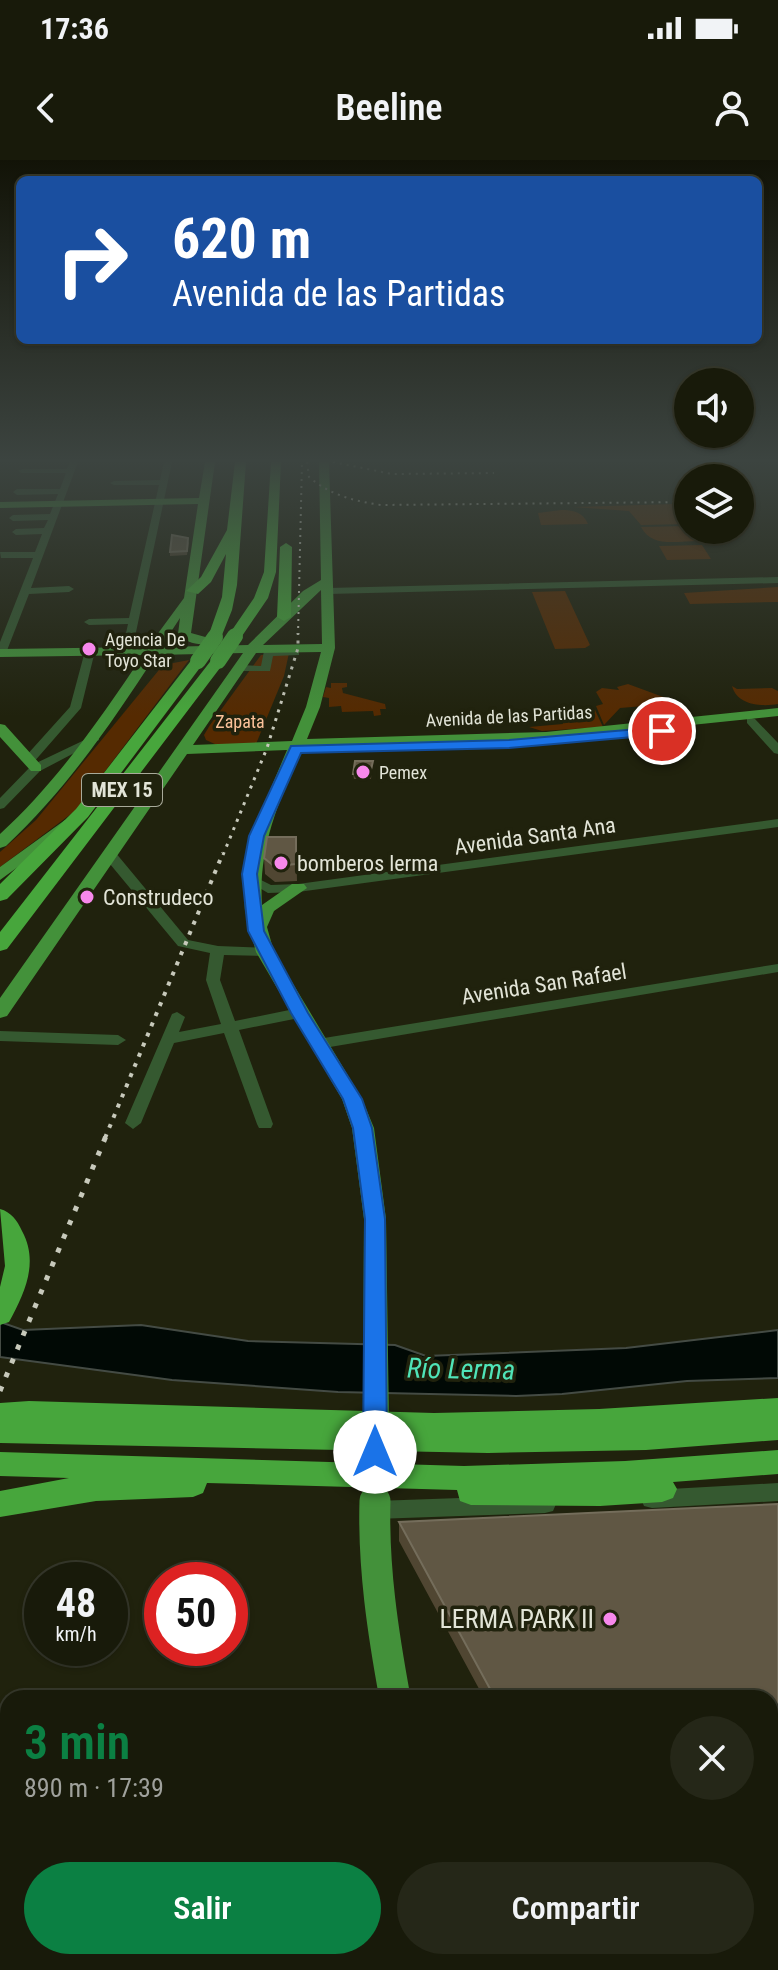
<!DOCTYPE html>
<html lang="es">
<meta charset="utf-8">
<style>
body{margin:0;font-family:"Roboto Condensed",sans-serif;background:#252718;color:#f1f3f6;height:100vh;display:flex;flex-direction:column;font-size:30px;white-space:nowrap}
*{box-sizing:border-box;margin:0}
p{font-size:26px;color:#9fa19c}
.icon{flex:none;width:44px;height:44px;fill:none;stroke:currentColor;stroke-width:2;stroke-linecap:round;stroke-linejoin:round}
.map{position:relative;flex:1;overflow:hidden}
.panel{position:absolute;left:0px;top:1530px;width:778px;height:280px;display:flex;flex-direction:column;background:#181a0a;border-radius:24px 24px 0 0;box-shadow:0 2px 6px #0004,0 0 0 2px #36382b}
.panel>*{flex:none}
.banner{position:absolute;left:16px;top:16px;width:746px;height:168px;border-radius:12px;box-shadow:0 2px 6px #0004,0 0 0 2px #36382b;background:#1a4fa0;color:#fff;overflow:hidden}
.controls{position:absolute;left:674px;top:208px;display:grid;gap:16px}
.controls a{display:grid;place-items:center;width:80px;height:80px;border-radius:50%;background:#181a0a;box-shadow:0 2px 6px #0004,0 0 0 2px #36382b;font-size:40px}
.speed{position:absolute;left:24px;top:1402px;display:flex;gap:16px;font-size:40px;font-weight:700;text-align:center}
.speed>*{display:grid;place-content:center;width:104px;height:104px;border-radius:50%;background:#181a0a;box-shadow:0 2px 6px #0004,0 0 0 2px #36382b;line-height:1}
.speed small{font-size:20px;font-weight:400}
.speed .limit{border:12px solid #d22;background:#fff;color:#111}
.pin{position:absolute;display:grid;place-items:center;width:68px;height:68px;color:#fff;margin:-34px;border:4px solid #fff;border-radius:50%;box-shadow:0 2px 8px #0007}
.me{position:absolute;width:88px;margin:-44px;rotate:0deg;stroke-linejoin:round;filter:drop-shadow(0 0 6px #0008)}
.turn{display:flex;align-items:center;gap:28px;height:168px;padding:0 24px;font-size:36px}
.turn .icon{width:104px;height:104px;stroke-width:2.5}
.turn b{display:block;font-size:56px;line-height:68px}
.round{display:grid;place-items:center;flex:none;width:84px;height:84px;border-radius:42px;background:#252718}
.summary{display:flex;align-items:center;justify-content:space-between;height:136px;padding:0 24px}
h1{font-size:48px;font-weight:600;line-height:60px;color:#0b8043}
.action{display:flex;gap:16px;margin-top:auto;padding:16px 24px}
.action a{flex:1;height:92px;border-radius:48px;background:#0b8043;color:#fff;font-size:32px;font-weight:600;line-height:92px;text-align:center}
.action a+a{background:#252718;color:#f1f3f6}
.status{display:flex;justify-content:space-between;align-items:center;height:56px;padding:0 40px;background:#181a0a;direction:ltr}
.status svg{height:22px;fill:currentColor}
header{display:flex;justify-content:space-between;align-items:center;height:104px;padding:0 24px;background:#181a0a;font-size:36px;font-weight:600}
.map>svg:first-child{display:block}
.green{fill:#552a01}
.water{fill:#010905;stroke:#444b44;stroke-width:2}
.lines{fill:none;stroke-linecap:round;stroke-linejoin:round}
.minor{fill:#355930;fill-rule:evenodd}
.major{fill:#43913a;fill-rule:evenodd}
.highway{fill:#47a63c;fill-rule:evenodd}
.rail-far3{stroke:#c7c9bb;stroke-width:2;stroke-dasharray:2 5;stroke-linecap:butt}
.rail-far2{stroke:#c7c9bb;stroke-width:3;stroke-dasharray:3 6;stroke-linecap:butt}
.rail-far1{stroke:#c7c9bb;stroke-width:4;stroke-dasharray:4 7;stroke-linecap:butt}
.rail{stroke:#c7c9bb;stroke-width:5;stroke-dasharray:5 10;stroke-linecap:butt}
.major-bridge-far1{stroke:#43913a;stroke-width:24}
.major-bridge{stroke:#43913a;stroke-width:31}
.highway-bridge{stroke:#47a63c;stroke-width:16}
.wall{fill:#504632}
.building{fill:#605744;stroke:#746d5b;stroke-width:2}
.route{fill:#1a73e8;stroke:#114b97;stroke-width:2}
.poi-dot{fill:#f788eb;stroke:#20220d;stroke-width:3}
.labels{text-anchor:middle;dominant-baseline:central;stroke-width:7;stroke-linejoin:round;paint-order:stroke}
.far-poi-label{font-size:18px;fill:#e2e4d7;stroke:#20220d;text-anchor:start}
.far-street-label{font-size:18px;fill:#e2e4d7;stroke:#20220d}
.far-park-label{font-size:18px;fill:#fbc29a;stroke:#20220d}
.shield{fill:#20220d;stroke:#a8aa9a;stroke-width:2}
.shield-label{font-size:20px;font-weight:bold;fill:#e2e4d7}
.street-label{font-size:22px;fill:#e2e4d7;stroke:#20220d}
.poi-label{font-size:22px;fill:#e2e4d7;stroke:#20220d;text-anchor:start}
.near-poi-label{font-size:26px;fill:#e2e4d7;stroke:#20220d;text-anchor:end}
.near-water-label{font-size:28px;font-style:italic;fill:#4fe4b8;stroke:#20220d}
</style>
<div class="status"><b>17:36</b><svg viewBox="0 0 49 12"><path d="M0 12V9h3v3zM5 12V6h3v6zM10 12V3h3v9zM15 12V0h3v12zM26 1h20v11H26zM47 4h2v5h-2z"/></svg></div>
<header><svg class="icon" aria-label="back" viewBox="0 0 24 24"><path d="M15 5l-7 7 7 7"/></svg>Beeline<svg class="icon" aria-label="person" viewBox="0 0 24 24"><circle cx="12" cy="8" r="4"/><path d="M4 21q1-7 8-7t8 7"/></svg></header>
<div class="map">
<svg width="778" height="1810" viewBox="0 0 778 1810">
<rect width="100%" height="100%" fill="#20220d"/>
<path class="green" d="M675 344 687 364 641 365 629 351 573 347Z
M561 350C573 350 583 352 588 364L541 365 538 353Z
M688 366V370H693L699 381C676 381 652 388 641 367Z
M702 385 711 399 667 400 659 386Z
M778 427V442L690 444 684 433Z
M565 431 590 485 585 488 555 489 532 432Z
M289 493 284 516 256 584 217 585 206 580 204 575 210 565 261 495Z
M189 500 75 651 0 707V692L36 660 163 505Z
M331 523H347V527L342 528 343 533 385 544 386 549H380L381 555 374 556 373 551 342 552 341 546 329 547V538L323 537 326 527 331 528Z
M628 524 666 538 668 544 620 548 604 565 596 546 603 544 596 532 602 528 619 530 617 527Z
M732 526 737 529 772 528 778 531V544C761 547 737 545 732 526Z
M595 550 603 567 542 571 529 567 563 564 562 560 578 559 577 555H584L582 551Z"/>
<path class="water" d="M0 1162 23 1170 141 1165 248 1181 395 1185 426 1196 626 1188 778 1170V1218L687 1221 562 1234 516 1236 338 1232 172 1220 0 1197Z"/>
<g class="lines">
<path class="minor" d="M70 302H78L31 428 69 426 74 429 69 432 29 434 6 493 0 496V482L33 398H1L0 392H35L42 374 16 375 12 372 16 369 44 368 48 360 13 361 9 358 13 355 50 354 58 334 17 335 13 332 17 329H60L66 313H22L18 311 22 309H67Z
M164 302H172L132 491 127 494 122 491 128 464 89 465 84 462 89 459 129 458 159 325H114L110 323 114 321 160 320Z
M778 417V423L328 434 323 431 328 428Z
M90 488 95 491 81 548 33 603H25V597L70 547 85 491Z
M295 490 299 491V495L273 496 270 511H239L234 508 239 505 261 506 264 491Z
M751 558 755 559 778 583V594L774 593 747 563V559Z
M95 575 99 576V580L40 611 4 648 0 649V638L32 605Z
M778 659V667L298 732 268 733 244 719 251 715 271 725 298 724Z
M110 691 115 692 188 780 218 786 265 788 272 792 265 796 224 795 220 820 235 861 299 848 307 853 299 858 239 870 273 964 271 968H259L257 964 224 873 174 883 141 963 133 969 125 963 172 854 177 852 185 857 179 872 221 864 206 820 210 793 178 786 105 698 103 695Z
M778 804V812L318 889 310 884 318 879Z
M0 871 118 875 126 880 118 885 0 881Z
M778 1323V1341L652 1348 644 1346 641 1339 644 1332 652 1330Z
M545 1335 553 1337 556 1344 553 1351 545 1353 375 1359 367 1357 364 1350 367 1343 375 1341Z"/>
<path class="major" d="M205 302H215L191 473 216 480C205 488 187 484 178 474L180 458 161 487 248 485 303 431 321 420 319 302H329L335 488 320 547 307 579 546 572 778 548V556L546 580 303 588C279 640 258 687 262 745L292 724H304L307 728 274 751 267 767 274 792 362 939 374 968 386 1059 389 1263 385 1270 376 1274 367 1270 363 1263 364 1059 352 968 342 939 256 792 245 751 243 714 249 680 287 590 187 594 7 856 0 858V838L243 493 156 495C111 564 66 630 6 686L0 688V674C57 622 100 559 143 495L0 497V489L148 487 184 438 198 344 0 348V342L199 338ZM321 430 322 484 263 485ZM321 492 306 547 292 581 193 585 256 493Z
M0 564 5 565 41 605V611H31L0 577Z
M65 660 73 665 71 668 0 720V707Z
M562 1802H604L608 1810H565Z"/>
<path class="highway" d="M235 302H246L237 425 232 450 220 480 215 481 208 477 222 437 226 394 211 422 198 434 186 431 201 417 227 370Z
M271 302H281L276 412 268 438 240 479 235 480 228 476 254 438 264 412Z
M286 383 292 387 291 457 284 461 277 457 280 387Z
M198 497 205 501 88 657 7 739 0 741V724L76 649 193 498Z
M218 497 225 501 223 504 7 789 0 791V772L213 498Z
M0 1049C11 1052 17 1060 22 1071 39 1102 25 1133 9 1162L0 1165V1127L5 1106Z
M778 1238V1280L646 1290 488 1293 0 1283V1243L29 1241 434 1253 599 1249Z
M778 1290V1314L673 1322 677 1329 673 1338 662 1342 600 1346 471 1345 460 1341 457 1330 207 1323 203 1333 193 1337 96 1341 0 1357V1331L69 1318 0 1316V1292L464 1306 625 1301Z"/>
<path class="rail-far3" d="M307 302 309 317C330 335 354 341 381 345L688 342
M333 302 392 314 494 313
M298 475 302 302"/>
<path class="rail-far2" d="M223 695 267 588 298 488V473"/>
<path class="rail-far1" d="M105 978 223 693"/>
<path class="rail" d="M0 1231 106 976"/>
<path class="major-bridge-far1" d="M375 1343 376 1263"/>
<path class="major-bridge" d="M375 1341C373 1407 383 1473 395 1538"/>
<path class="highway-bridge" d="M198 501 215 477
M218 501 235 476"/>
</g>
<path class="wall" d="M189 382 187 395 170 396V392Z
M373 601 371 619H354L353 614Z
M296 677 297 721 275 722 265 714 264 698Z
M778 1344V1625H770V1538H484L399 1381V1362Z
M673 1802H770L778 1810H674Z"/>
<path class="building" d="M172 375 188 378 187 391 170 392Z
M355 601H373L370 614H353Z
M267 677H296V704L274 706 264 698Z
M778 1344V1608H770V1538H495L399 1362Z
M770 1779H778V1810H679L678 1802H770Z"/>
<linearGradient id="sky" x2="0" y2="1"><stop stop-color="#121307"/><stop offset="0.54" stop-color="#3c4440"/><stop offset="1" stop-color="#3c4440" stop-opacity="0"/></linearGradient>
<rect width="778" height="556" fill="url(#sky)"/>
<path class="route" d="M662 567 669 571 667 574 509 588 301 593 264 676 257 714 264 771 308 853 362 939 372 968 385 1059 387 1292 384 1299 375 1302 367 1299 363 1292 365 1059 353 968 343 939 291 853 248 771 242 714 249 676 291 586 509 580Z"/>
<g class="poi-dot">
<circle cx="89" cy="489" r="8"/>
<circle cx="363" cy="612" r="8"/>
<circle cx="281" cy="703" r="8"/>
<circle cx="87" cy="737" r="8"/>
<circle cx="610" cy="1459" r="8"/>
</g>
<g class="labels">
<g class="far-poi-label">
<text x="105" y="479">Agencia De<tspan x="105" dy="21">Toyo Star</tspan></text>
<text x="379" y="612">Pemex</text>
</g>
<g class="far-street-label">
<text transform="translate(509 556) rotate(-3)">Avenida de las Partidas</text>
</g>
<g class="far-park-label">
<text x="240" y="561">Zapata</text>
</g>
<rect class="shield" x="82" y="614" width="80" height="32" rx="6"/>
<g class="shield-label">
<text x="122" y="630">MEX 15</text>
</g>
<g class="street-label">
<text transform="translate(535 676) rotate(-8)">Avenida Santa Ana</text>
<text transform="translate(544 824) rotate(-9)">Avenida San Rafael</text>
</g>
<g class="poi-label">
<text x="297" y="703">bomberos lerma</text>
<text x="103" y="737">Construdeco</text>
</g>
<g class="near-poi-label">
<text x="594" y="1459">LERMA PARK II</text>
</g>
<g class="near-water-label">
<text transform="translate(461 1209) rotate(1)">Río Lerma</text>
</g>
</g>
</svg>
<div class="controls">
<a><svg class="icon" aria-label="sound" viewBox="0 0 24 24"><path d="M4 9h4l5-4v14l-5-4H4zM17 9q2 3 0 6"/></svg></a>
<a><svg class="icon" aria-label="layers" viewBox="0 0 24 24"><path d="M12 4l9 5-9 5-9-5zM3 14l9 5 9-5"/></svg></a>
</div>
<div class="speed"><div>48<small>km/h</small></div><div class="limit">50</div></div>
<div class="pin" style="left:662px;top:571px;background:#d93025"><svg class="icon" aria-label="arrive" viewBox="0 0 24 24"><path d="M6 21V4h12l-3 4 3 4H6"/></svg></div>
<svg class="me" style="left:375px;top:1292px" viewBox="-20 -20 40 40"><circle r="19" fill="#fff"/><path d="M0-13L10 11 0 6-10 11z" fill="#1a73e8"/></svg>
<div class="banner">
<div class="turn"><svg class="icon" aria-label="right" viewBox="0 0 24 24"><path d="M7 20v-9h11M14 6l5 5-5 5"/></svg><div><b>620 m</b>Avenida de las Partidas</div></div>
</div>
<section class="panel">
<div class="summary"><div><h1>3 min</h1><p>890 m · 17:39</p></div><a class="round"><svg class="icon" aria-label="close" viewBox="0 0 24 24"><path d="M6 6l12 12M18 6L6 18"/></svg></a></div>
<div class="action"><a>Salir</a><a>Compartir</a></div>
</section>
</div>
